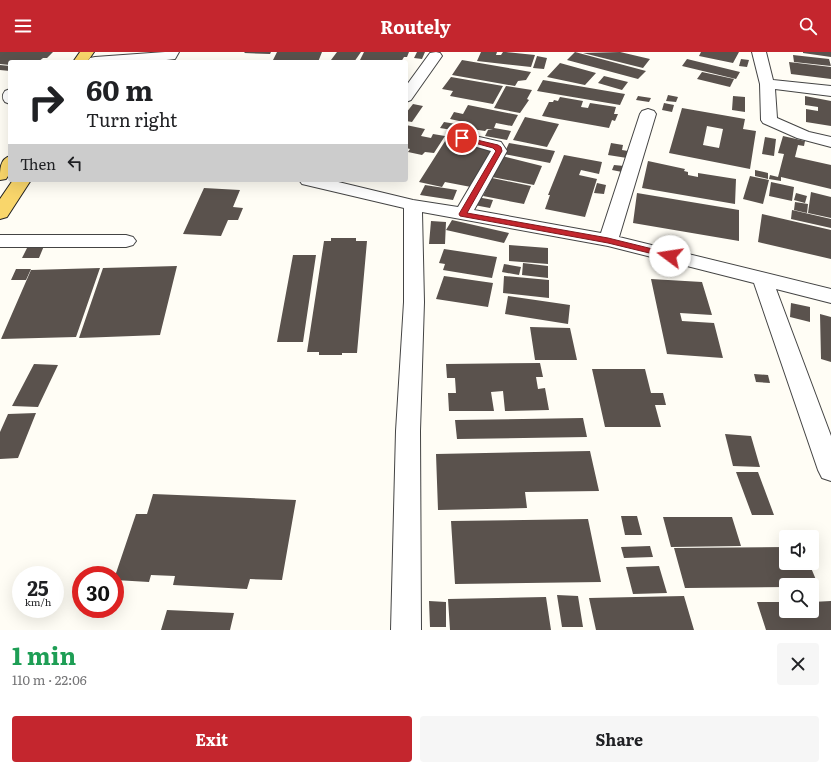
<!DOCTYPE html>
<meta charset="utf-8">
<style>
body{margin:0;font-family:Literata,serif;background:#f6f6f6;color:#202124;height:100vh;display:flex;flex-direction:column;font-size:15px;white-space:nowrap}
*{box-sizing:border-box;margin:0}
p{font-size:13px;color:#757577}
.icon{flex:none;width:22px;height:22px;fill:none;stroke:currentColor;stroke-width:2;stroke-linecap:round;stroke-linejoin:round}
.map{position:relative;height:578px;overflow:hidden}
.side{display:flex;flex-direction:column;background:#fff;flex:1}
.side>*{flex:none}
.banner{position:absolute;left:8px;top:8px;width:400px;height:122px;border-radius:4px;box-shadow:0 4px 16px #0002;background:#fff;color:#202124;overflow:hidden}
.tools{position:absolute;left:779px;top:478px;display:grid;gap:8px}
.tools a{display:grid;place-items:center;width:40px;height:40px;border-radius:4px;background:#fff;box-shadow:0 4px 16px #0002;font-size:20px}
.speed{position:absolute;left:12px;top:514px;display:flex;gap:8px;font-size:20px;font-weight:700;text-align:center}
.speed>*{display:grid;place-content:center;width:52px;height:52px;border-radius:50%;background:#fff;box-shadow:0 4px 16px #0002;line-height:1}
.speed small{font-size:10px;font-weight:400}
.speed .limit{border:6px solid #d22;background:#fff;color:#111}
.pin{position:absolute;display:grid;place-items:center;width:34px;height:34px;color:#fff;margin:-17px;border:2px solid #fff;border-radius:50%;box-shadow:0 1px 4px #0007}
.me{position:absolute;width:44px;margin:-22px;rotate:284deg;stroke-linejoin:round;filter:drop-shadow(0 0 3px #0008)}
.turn{display:flex;align-items:center;gap:14px;height:84px;padding:0 12px;font-size:18px}
.turn .icon{width:52px;height:52px;stroke-width:2.5}
.turn b{display:block;font-size:28px;line-height:34px}
.then{display:flex;align-items:center;height:38px;padding:0 12px;background:#0003;gap:8px;font-size:15px}
.round{display:grid;place-items:center;flex:none;width:42px;height:42px;border-radius:4px;background:#f6f6f6}
.headline{display:flex;align-items:center;justify-content:space-between;height:68px;padding:0 12px}
h1{font-size:24px;font-weight:700;line-height:30px;color:#1e9e55}
.button{display:flex;gap:8px;margin-top:auto;padding:8px 12px}
.button a{flex:1;height:46px;border-radius:4px;background:#c4262e;color:#fff;font-size:16px;font-weight:700;line-height:46px;text-align:center}
.button a+a{background:#f6f6f6;color:#202124}
header{display:flex;justify-content:space-between;align-items:center;height:52px;padding:0 12px;background:#c4262e;color:#fff;font-size:18px;font-weight:700}
.map>svg:first-child{display:block}
.building{fill:#5a524d;fill-rule:evenodd}
.lines{fill:none;stroke-linecap:round;stroke-linejoin:round}
.minor-casing{stroke:#444;stroke-width:2}
.major-casing{stroke:#222;stroke-width:2}
.minor{fill:#fff;fill-rule:evenodd}
.major{fill:#f9d66b;fill-rule:evenodd}
.route{fill:#c4262e;stroke:#7f191e}
</style>
<header><svg class="icon" aria-label="menu" viewBox="0 0 24 24"><path d="M4 6h16M4 12h16M4 18h16"/></svg>Routely<svg class="icon" aria-label="search" viewBox="0 0 24 24"><circle cx="10" cy="10" r="6"/><path d="M15 15l6 6"/></svg></header>
<div class="map">
<svg width="831" height="578" viewBox="0 0 831 578">
<rect width="100%" height="100%" fill="#fffdf5"/>
<path class="building" d="M0 0H53L47 6H43L38 10H10V13L0 12Z
M245 0H271L270 2 244 1Z
M277 0H322L318 10H272Z
M337 0H361L354 10 331 8Z
M364 0H409L407 5H404L401 10 360 8Z
M417 0H425L422 7 414 6Z
M481 0H497L496 3H501L503 0H506L535 3 531 15 477 9Z
M575 0 646 19 638 27 567 8Z
M620 0 650 7 643 16 583 1Z
M701 0H739L733 11 699 4Z
M803 0H831V5L803 1Z
M793 3 829 7 831 14 794 10Z
M537 4 547 6 544 17 533 16Z
M687 7 740 20 736 27 682 14Z
M741 7 749 8 747 15 739 14Z
M462 8 531 20 526 28 518 29 515 34 452 23Z
M789 10 831 15V27L791 22Z
M560 11 596 21 585 33 547 25Z
M0 13 10 14V19L0 18Z
M702 20 734 27 730 35 697 27Z
M604 24 628 30 622 38 598 31Z
M451 25 503 34 493 52 450 44 453 39 442 37Z
M543 28 625 42 620 53 537 39Z
M506 34 532 38 527 47 529 48 520 61 494 56Z
M668 43 678 45 676 50 666 49Z
M638 44 651 46 649 50 636 48Z
M733 44 745 45V60L732 58Z
M805 44 831 49V74L806 70V57L818 59V55L805 53Z
M560 45 583 49 581 55 588 56 590 51 616 55 614 62H618L615 69 612 68 609 76 542 64 549 50H553L554 48 558 49Z
M664 51 674 53 672 60 662 58Z
M413 52 423 54 412 70 406 69V61Z
M468 53 518 63 512 74 496 71 494 76 511 79 507 88 485 84 488 78H493L487 77 485 79 465 76 468 71 450 67 454 60 463 62Z
M682 56 745 67 743 77 756 79 750 117 669 101ZM707 74 723 77 719 96 703 93Z
M525 65 559 72 547 95 513 88Z
M444 70 456 72 452 78 440 76Z
M406 73 425 77 421 84 431 86 433 82 445 84 434 101 425 100 422 103 408 100 410 97 406 96Z
M783 84 805 89 804 94 798 93 795 105 831 113V137L781 125V129L769 127 770 123 778 125 784 102 778 101Z
M765 85 776 87 774 104 762 102Z
M447 86 473 91 471 94 491 98 471 135 445 130 442 135 419 130Z
M509 91 555 99 550 111 504 102Z
M611 91 623 93 622 98 628 99 627 106 608 103Z
M564 103 602 110 599 122 581 118 579 123 597 127 585 165 545 157 550 143H548Z
M502 104 542 114 534 133 492 125Z
M648 109 685 117 684 119 688 120V123L698 125V121L736 127 735 152 642 136Z
M614 113 624 114 622 120 612 118Z
M755 118 768 121V127L755 124Z
M750 124 769 128 763 152 743 147Z
M492 126 531 134 524 152 483 144Z
M771 130 794 135 792 149 769 144Z
M597 131 606 133 604 142 594 141Z
M425 133 457 138 453 148 420 143Z
M204 136 240 138 233 155 243 156 238 168H228L221 184 183 182Z
M811 140 831 145V166L808 161Z
M637 141 739 158V189L633 171Z
M796 141 807 144 805 151 794 148Z
M477 145 493 148 490 156 474 153Z
M795 150 808 152 807 161 794 158Z
M792 158 831 167V176L791 167Z
M762 162 831 178V207L758 190Z
M452 168 509 181 504 191 446 178Z
M431 169 446 170 445 192H429Z
M331 186H356V189H367L357 301H342V303H319V300H307L324 189H331Z
M46 189 39 206H22L30 190Z
M509 193 548 196V212L509 209Z
M444 197 497 205 492 226 443 218 445 212 439 211Z
M293 203H316L303 290H277Z
M523 211 548 214V226L522 223Z
M504 212 521 215 519 223 502 220Z
M177 214 160 283 79 286 103 216Z
M100 216 76 285 1 287 31 218Z
M16 217H31L26 228H11Z
M444 224 493 231 488 255 436 247Z
M504 224 549 228V246L503 241Z
M651 227 702 230 712 263 680 261 682 269 714 271 723 306 667 302Z
M508 244 570 253 568 272 505 262Z
M791 251 810 255V270L790 265Z
M820 262 831 265V310L821 307Z
M530 275 570 276 577 308H535Z
M540 311 543 325H536L538 337 545 336 549 358 505 359 503 339 491 340 494 359H449L448 341H456L455 326H447L446 312Z
M34 312 58 313 38 355 12 354Z
M592 317H645L651 341H663L666 353H655L661 375H605Z
M754 322 768 323 770 331 756 330Z
M36 361 18 406 0 407V380L8 362Z
M583 366 587 385 457 387 455 368Z
M725 382 751 384 760 415 733 414Z
M590 399 599 439 525 440 527 456 438 458 436 402Z
M736 420H758L774 463H752Z
M153 442 296 448 282 528 250 527 247 537 173 533 175 524 151 523 149 530 115 528V524L136 462H147Z
M621 464H637L642 483H625Z
M663 465H732L741 494 671 495Z
M588 467 601 530 455 532 451 469Z
M650 494 653 505 624 506 621 495Z
M786 495V511H809L819 535H812V533H786V535L685 536 674 496Z
M659 514 667 541 633 542 626 515Z
M557 543 578 544 583 575H562Z
M684 544 694 578H596L589 546Z
M546 545 551 578H450L448 547Z
M429 549 446 550V575H430Z
M831 549V578H766L757 550H786V559H812V550Z
M167 558 234 561 230 578H161Z"/>
<g class="lines">
<g class="minor-casing">
<path id="minor" d="M165 0H179L175 7 149 10 88 9 90 6 95 5Z
M436 0 440 1 442 4 411 48 406 50V34L430 1Z
M752 0H766L773 28 831 34V44L775 37 777 66 809 80 831 85V95L797 86 763 71 761 68 760 32Z
M10 37V52L5 50C2 46 2 43 5 39Z
M648 57 654 59 656 62 619 185 831 237V251L776 237 831 384V429L822 426 818 418 754 231 608 194 422 160 424 250 420 379 421 578H391L396 379 404 250V156L302 132 299 128H330L413 148 458 155 491 99 456 89 454 86 456 83 462 81 501 90 507 99 474 158 601 181 640 62 642 59Z
M0 183H126L133 185 136 189 133 193 126 195H0Z"/>
</g>
<g class="major-casing">
<path id="major" d="M80 0H94L87 10H73Z
M10 104V121L6 127 0 128C0 117 0 107 10 104Z
M13 128H31L7 165 0 167V147Z"/>
</g>
<use href="#minor" class="minor"/>
<use href="#major" class="major"/>
</g>
<path class="route" d="M460 84 498 93 501 95 502 99 467 161 608 186 673 202 674 204 670 206 608 191 460 164 459 162 496 99 493 96 460 87Z"/>
</svg>
<div class="tools">
<a><svg class="icon" aria-label="sound" viewBox="0 0 24 24"><path d="M4 9h4l5-4v14l-5-4H4zM17 9q2 3 0 6"/></svg></a>
<a><svg class="icon" aria-label="search" viewBox="0 0 24 24"><circle cx="10" cy="10" r="6"/><path d="M15 15l6 6"/></svg></a>
</div>
<div class="speed"><div>25<small>km/h</small></div><div class="limit">30</div></div>
<div class="pin" style="left:462px;top:86px;background:#d93025"><svg class="icon" aria-label="arrive" viewBox="0 0 24 24"><path d="M6 21V4h12l-3 4 3 4H6"/></svg></div>
<svg class="me" style="left:670px;top:204px" viewBox="-20 -20 40 40"><circle r="19" fill="#fff"/><path d="M0-13L10 11 0 6-10 11z" fill="#c4262e"/></svg>
<div class="banner">
<div class="turn"><svg class="icon" aria-label="right" viewBox="0 0 24 24"><path d="M7 20v-9h11M14 6l5 5-5 5"/></svg><div><b>60 m</b>Turn right</div></div>
<div class="then">Then<svg class="icon" aria-label="left" viewBox="0 0 24 24"><path d="M17 20v-9H6M10 6l-5 5 5 5"/></svg></div>
</div>
</div>
<section class="side">
<div class="headline"><div><h1>1 min</h1><p>110 m · 22:06</p></div><a class="round"><svg class="icon" aria-label="close" viewBox="0 0 24 24"><path d="M6 6l12 12M18 6L6 18"/></svg></a></div>
<div class="button"><a>Exit</a><a>Share</a></div>
</section>
